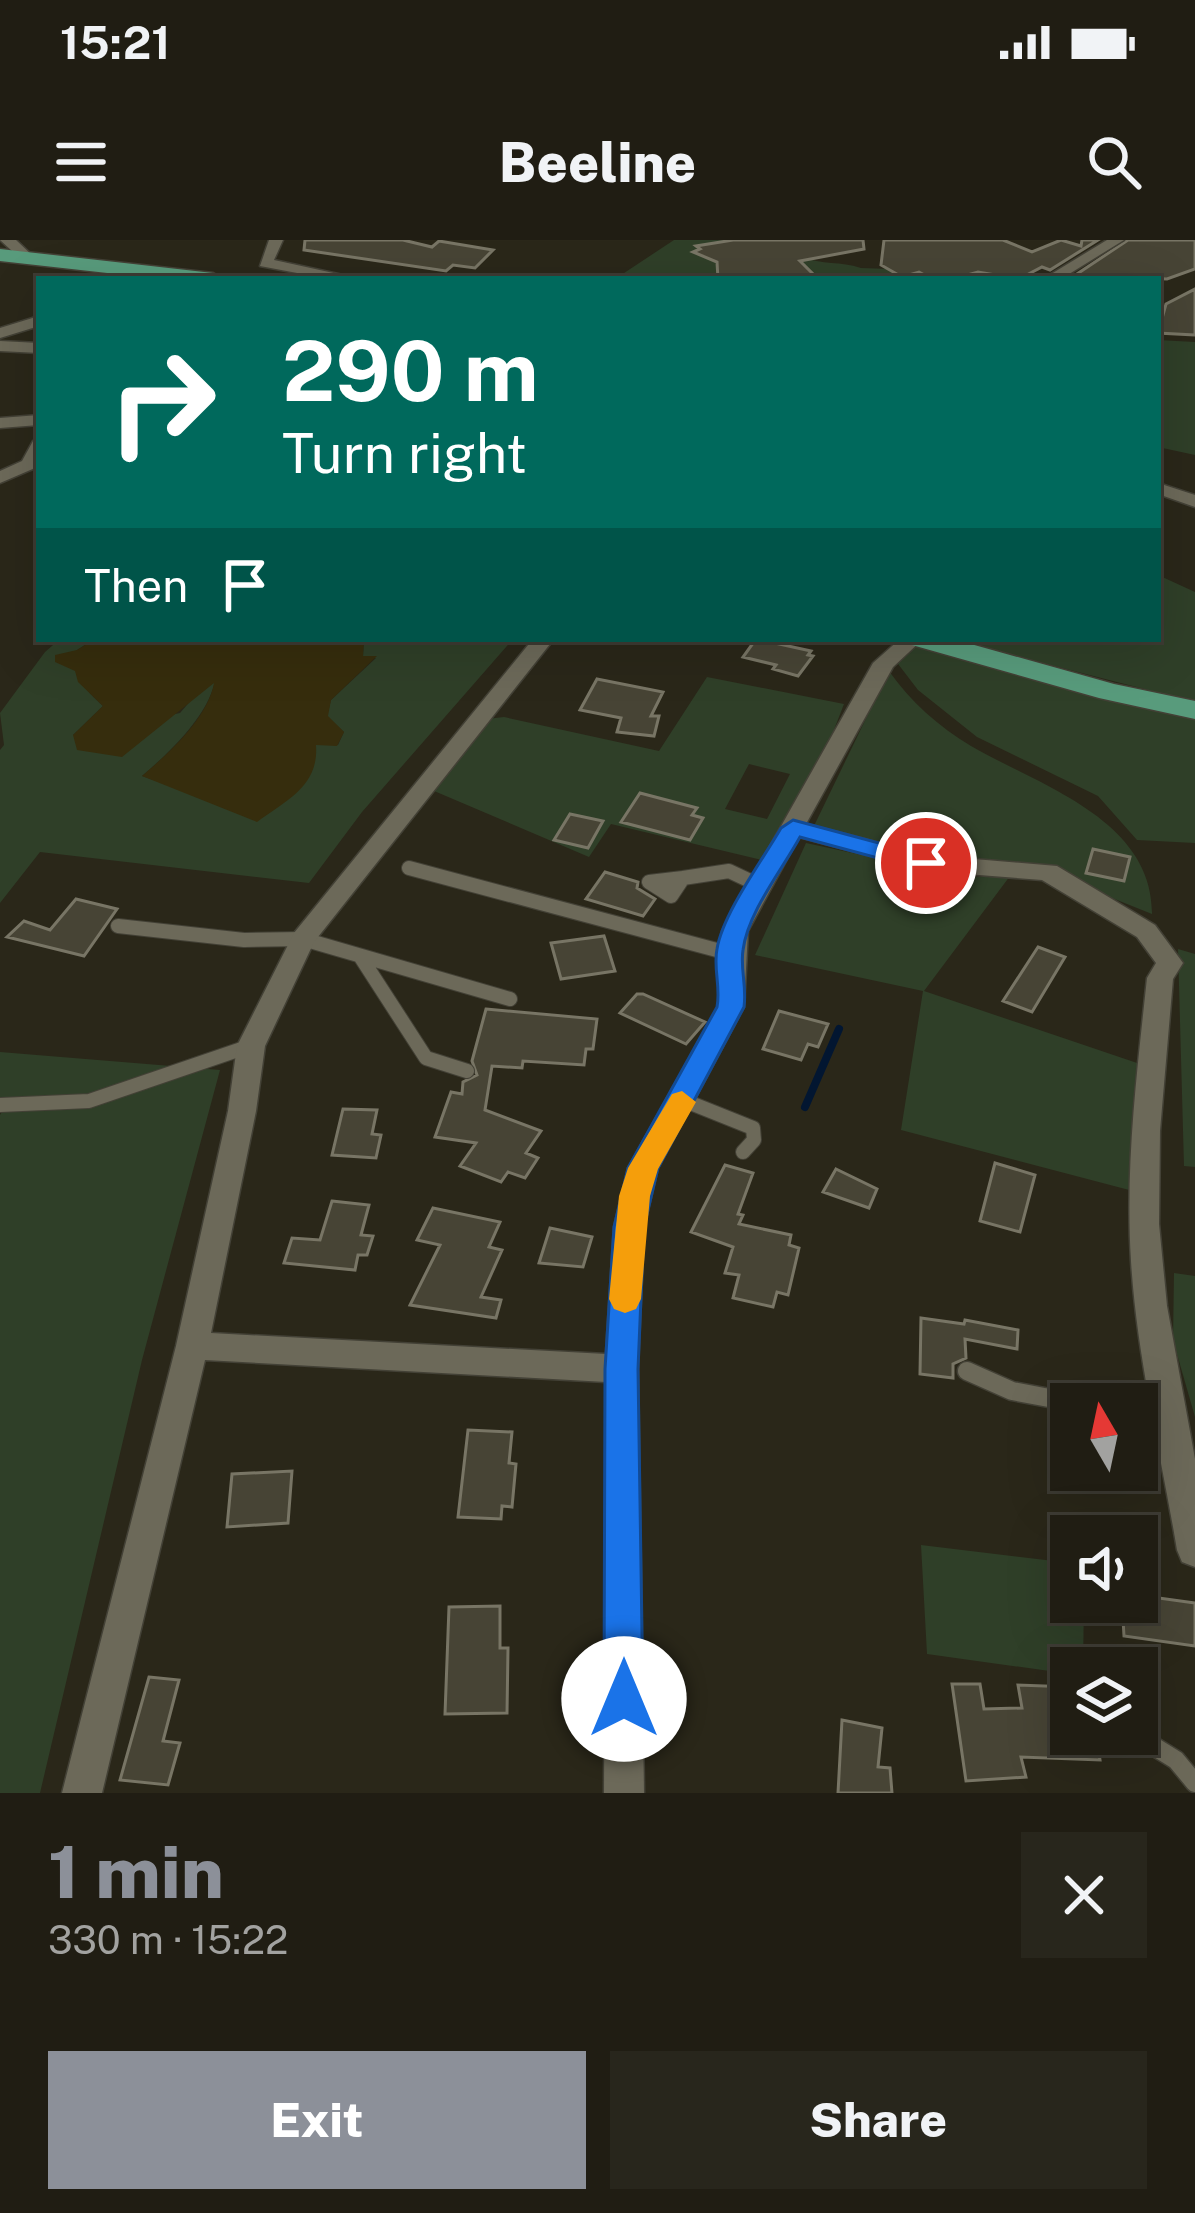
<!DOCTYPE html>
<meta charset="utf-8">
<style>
body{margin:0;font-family:"Public Sans",sans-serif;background:#28261c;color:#f1f3f6;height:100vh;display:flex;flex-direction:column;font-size:45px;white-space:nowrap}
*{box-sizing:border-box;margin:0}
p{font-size:39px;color:#a2a2a0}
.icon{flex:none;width:66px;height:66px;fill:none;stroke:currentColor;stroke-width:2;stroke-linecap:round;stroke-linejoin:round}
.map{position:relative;height:1553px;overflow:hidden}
.drawer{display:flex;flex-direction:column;background:#201d13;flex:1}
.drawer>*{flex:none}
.top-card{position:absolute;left:36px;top:36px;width:1125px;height:366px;border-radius:0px;box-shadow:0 12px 48px #0002,0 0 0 3px #3d3b33;background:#00695c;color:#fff;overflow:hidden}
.needle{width:78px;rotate:351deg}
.tools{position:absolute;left:1050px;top:1143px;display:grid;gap:24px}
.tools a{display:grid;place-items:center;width:108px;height:108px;border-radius:0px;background:#201d13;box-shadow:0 12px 48px #0002,0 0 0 3px #3d3b33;font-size:60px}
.pin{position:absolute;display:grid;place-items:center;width:102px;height:102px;color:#fff;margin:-51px;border:6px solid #fff;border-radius:50%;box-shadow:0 3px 12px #0007}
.me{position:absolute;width:132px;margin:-66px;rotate:0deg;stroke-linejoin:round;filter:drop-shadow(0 0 9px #0008)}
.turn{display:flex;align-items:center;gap:42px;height:252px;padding:0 48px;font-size:54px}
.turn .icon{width:156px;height:156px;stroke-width:2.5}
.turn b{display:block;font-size:84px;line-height:102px}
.then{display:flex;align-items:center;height:114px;padding:0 48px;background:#0003;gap:24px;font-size:45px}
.round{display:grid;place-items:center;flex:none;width:126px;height:126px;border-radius:0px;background:#28261c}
.head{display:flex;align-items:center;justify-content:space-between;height:204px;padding:0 48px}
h1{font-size:72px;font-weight:800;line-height:90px;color:#8c9099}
.button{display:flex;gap:24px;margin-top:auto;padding:24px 48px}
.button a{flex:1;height:138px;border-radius:0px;background:#8c9099;color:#fff;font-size:48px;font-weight:800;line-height:138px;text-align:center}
.button a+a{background:#28261c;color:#f1f3f6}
.status{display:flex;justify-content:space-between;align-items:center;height:84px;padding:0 60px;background:#201d13;direction:ltr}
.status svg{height:33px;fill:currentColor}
header{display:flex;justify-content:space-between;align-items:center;height:156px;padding:0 48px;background:#201d13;font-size:54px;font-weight:800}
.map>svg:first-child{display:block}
.green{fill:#2f3f28;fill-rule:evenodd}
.sand{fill:#362d0d}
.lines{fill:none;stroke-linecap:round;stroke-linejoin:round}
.stream{stroke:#021631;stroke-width:8}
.building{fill:#474435;stroke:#787565;stroke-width:3}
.lane-far1-casing{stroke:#434136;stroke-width:16}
.lane-casing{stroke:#434136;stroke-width:21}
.street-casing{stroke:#434136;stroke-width:3}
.primary-casing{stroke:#434136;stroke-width:3}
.lane-far1{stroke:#6c6959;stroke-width:14}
.lane{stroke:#6c6959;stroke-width:18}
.street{fill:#6c6959;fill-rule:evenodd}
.primary{fill:#589b7c;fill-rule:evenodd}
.route{fill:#1a73e8;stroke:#114b97;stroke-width:3}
.slow{fill:#f59e0b}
</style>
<div class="status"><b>15:21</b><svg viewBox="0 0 49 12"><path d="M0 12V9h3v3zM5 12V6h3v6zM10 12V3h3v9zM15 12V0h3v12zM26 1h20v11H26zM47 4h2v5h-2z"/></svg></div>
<header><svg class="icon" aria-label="menu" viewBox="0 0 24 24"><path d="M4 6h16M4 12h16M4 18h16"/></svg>Beeline<svg class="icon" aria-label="search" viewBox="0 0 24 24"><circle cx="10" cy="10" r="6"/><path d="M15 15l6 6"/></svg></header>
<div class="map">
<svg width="1195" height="1553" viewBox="0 0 1195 1553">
<rect width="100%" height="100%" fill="#2a2719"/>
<path class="green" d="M674 0H846L801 17C823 25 840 21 861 28L1008 33 1002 39H615Z
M1158 100 1195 102V215L1158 207Z
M1158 335 1195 352V462L948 399H1158Z
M60 399H94L77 410C74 439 83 447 103 466L73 495 180 473 199 451 215 442C206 478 170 512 142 536L200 556 315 505H338L344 492 327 476 331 460 376 418 363 416 364 399H513L362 572 309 643 40 612 0 663V510L4 505 0 473 45 412Z
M914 405 1097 458 1195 480V603L1137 600 1098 556 977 497 918 450 895 420Z
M889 431C910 461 939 487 971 506 1038 545 1153 579 1152 674L1037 628 949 624 812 590Z
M707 437 844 464 815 539 770 622 611 584 589 617 420 545 487 479 504 477 659 511ZM749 524 790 534 767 579 725 569Z
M806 603 964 637 1010 636 924 751 1140 824 1133 951 901 890 923 751 755 715Z
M1178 709 1195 714V927L1184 926Z
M0 812 220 830 142 1120 40 1553H0V875L5 866 0 864Z
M1174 1033 1195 1036V1177L1173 1100Z
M921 1305 1071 1323V1362H1084L1083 1428H1071V1434L927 1414Z"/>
<path class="sand" d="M95 399H364L363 416H377L331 460 328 476 344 492 337 506 316 505C319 546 287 560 257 582L142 536C168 514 208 478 214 443L122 517 77 510 73 495 103 466 78 442 75 431 55 422V415L77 410Z"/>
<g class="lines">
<path class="stream" d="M805 867 839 789"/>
</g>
<path class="building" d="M305 0H403L432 7 439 1 493 10 475 28 453 25 446 31 304 10Z
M733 0H863L864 9 800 21 813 34 776 39H718L717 22 693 12 700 9 696 6Z
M884 0H1003L1032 12 1061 0 1081 6 1082 0H1098L1050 30 1042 27 1019 39 978 32 953 39H932L919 32 902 37 881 25Z
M1128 0H1195V29L1167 39 1074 36Z
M1195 49V95L1158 93 1166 64Z
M756 399 811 411 808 415 813 416 798 436 773 429 776 425 743 417Z
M597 439 663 452 651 476H659L654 496 617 492 621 478 580 470Z
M640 553 697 568 692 575 703 578 690 600 621 582Z
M570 574 603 581 588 608 554 600Z
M1093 609 1130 617 1124 641 1086 633Z
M605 632 638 642 637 648 655 659 643 676 586 659Z
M76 659 117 669 84 716 7 697 24 681 50 690Z
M604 696 615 731 561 739 551 703Z
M1038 707 1065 717 1032 772 1003 761Z
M637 754H643L705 782 686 804 620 773Z
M486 769 597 779 593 809H586L584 825 523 821 522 828 492 826 485 870 541 891 526 913 538 918 525 938 508 932 501 942 460 926 476 903 435 897 451 852 462 854 463 842 477 835 472 821Z
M779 771 828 784 818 807 808 804 801 820 763 809Z
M343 869 377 870 372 894 381 895 376 918 332 915Z
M995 923 1035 935 1020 992 980 981Z
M725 925 753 933 738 974 743 975 739 984 791 995 789 1005 799 1008 788 1055 777 1052 773 1067 733 1058 739 1035 725 1033 733 1007 691 992Z
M836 929 877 949 869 968 823 952Z
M332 961 369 965 361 995 373 996 367 1015H358L355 1030 284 1023 292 998 320 1000Z
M433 968 500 982 489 1007 502 1010 481 1057 501 1060 496 1078 410 1065 440 1005 417 1000Z
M550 988 592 997 583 1027 539 1023Z
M921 1078 964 1084 965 1080 1018 1090 1017 1109 965 1099 966 1118 953 1124V1138L920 1134Z
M468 1190 512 1192 509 1223 516 1224 512 1267 502 1266 501 1279 458 1277Z
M292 1231 288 1283 227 1287 232 1234Z
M1137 1355 1195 1363V1406L1124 1396 1122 1362H1137Z
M500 1366V1408H508L507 1473 445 1474 449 1367Z
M149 1437 179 1440 163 1501 180 1503 168 1545 120 1540Z
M952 1444H980L984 1469 1022 1468 1018 1445 1071 1447V1494H1096L1100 1520 1021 1517 1026 1537 966 1541Z
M842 1480 882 1488 878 1527 890 1528 892 1553H838Z"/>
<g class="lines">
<g class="lane-far1-casing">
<path id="lane-far1" d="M409 628 728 713
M683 638 671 656 649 642Z
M683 638 729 631 763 647
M118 686 244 700 303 699 510 759
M360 716 426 818 467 831
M683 860 753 888 754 900 743 912
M0 865 89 861 250 806"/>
</g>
<g class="lane-casing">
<path id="lane" d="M967 1131 1012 1151 1081 1164
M1137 1174 1167 1180
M1134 1494 1176 1520 1195 1543"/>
</g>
<g class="street-casing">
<path id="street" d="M0 0H16L35 18 23 21Z
M269 0H283L274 20 361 39H329L260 26Z
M1107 0H1124L1061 39H1043Z
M39 76V86L0 98V88Z
M0 101 39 103V113L0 111Z
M39 175V185L0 188V178Z
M39 200 35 228 0 243V231L22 221 33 201Z
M1158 243 1195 255V267L1158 254Z
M533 399H554L314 702 265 806 256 871 211 1093 606 1114 614 987 628 928 718 767 722 691 873 423 900 399H923L893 427 806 584 927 615 1057 626 1155 685 1183 723 1173 739 1160 891 1159 984 1167 1066 1195 1219V1327L1182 1322 1177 1310C1161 1214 1137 1118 1131 1021 1125 926 1137 832 1147 738L1156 723 1137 697 1042 640 927 631 799 597 748 691 744 767 658 928 644 987 638 1129 644 1553H604L606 1142 205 1120 102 1553H62L176 1106 228 871 237 806 294 693Z"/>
</g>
<g class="primary-casing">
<path id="primary" d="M0 9 213 33 223 39H161L0 21Z
M908 399H953L1114 444 1195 461V479L1099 458 912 405Z"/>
</g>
<use href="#lane-far1" class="lane-far1"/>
<use href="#lane" class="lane"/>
<use href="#street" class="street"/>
<use href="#primary" class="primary"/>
</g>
<path class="route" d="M793 580 935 618 939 623 926 631 800 597C782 630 748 672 743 710 740 728 747 747 744 767L658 928 644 987 638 1129 643 1459 637 1472 624 1478 610 1472 604 1459 605 1129 614 987 628 928 717 767C721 747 713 728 717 709 723 673 762 621 781 588Z"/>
<path class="slow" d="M682 851 696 862 658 929 650 956 641 1059 636 1069 625 1073 614 1069 609 1059 619 956 628 928 672 854Z"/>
</svg>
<div class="tools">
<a><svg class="needle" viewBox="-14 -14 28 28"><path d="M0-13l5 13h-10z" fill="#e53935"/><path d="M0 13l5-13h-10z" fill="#a2a2a0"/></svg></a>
<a><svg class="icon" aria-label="sound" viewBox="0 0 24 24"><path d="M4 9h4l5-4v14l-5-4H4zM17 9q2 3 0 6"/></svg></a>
<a><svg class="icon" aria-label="layers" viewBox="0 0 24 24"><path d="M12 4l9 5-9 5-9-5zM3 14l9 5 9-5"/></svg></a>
</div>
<div class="pin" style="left:926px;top:623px;background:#d93025"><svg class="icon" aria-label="arrive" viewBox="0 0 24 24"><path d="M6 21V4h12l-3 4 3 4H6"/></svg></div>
<svg class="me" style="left:624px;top:1459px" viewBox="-20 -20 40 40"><circle r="19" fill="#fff"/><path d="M0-13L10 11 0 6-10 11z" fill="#1a73e8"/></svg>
<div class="top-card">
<div class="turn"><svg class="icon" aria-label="right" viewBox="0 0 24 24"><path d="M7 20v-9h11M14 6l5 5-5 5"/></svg><div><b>290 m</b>Turn right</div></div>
<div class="then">Then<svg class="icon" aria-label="arrive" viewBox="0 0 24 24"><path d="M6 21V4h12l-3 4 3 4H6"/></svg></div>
</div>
</div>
<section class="drawer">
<div class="head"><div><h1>1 min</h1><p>330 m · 15:22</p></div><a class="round"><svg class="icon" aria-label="close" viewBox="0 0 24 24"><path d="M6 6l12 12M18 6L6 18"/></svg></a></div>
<div class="button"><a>Exit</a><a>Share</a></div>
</section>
